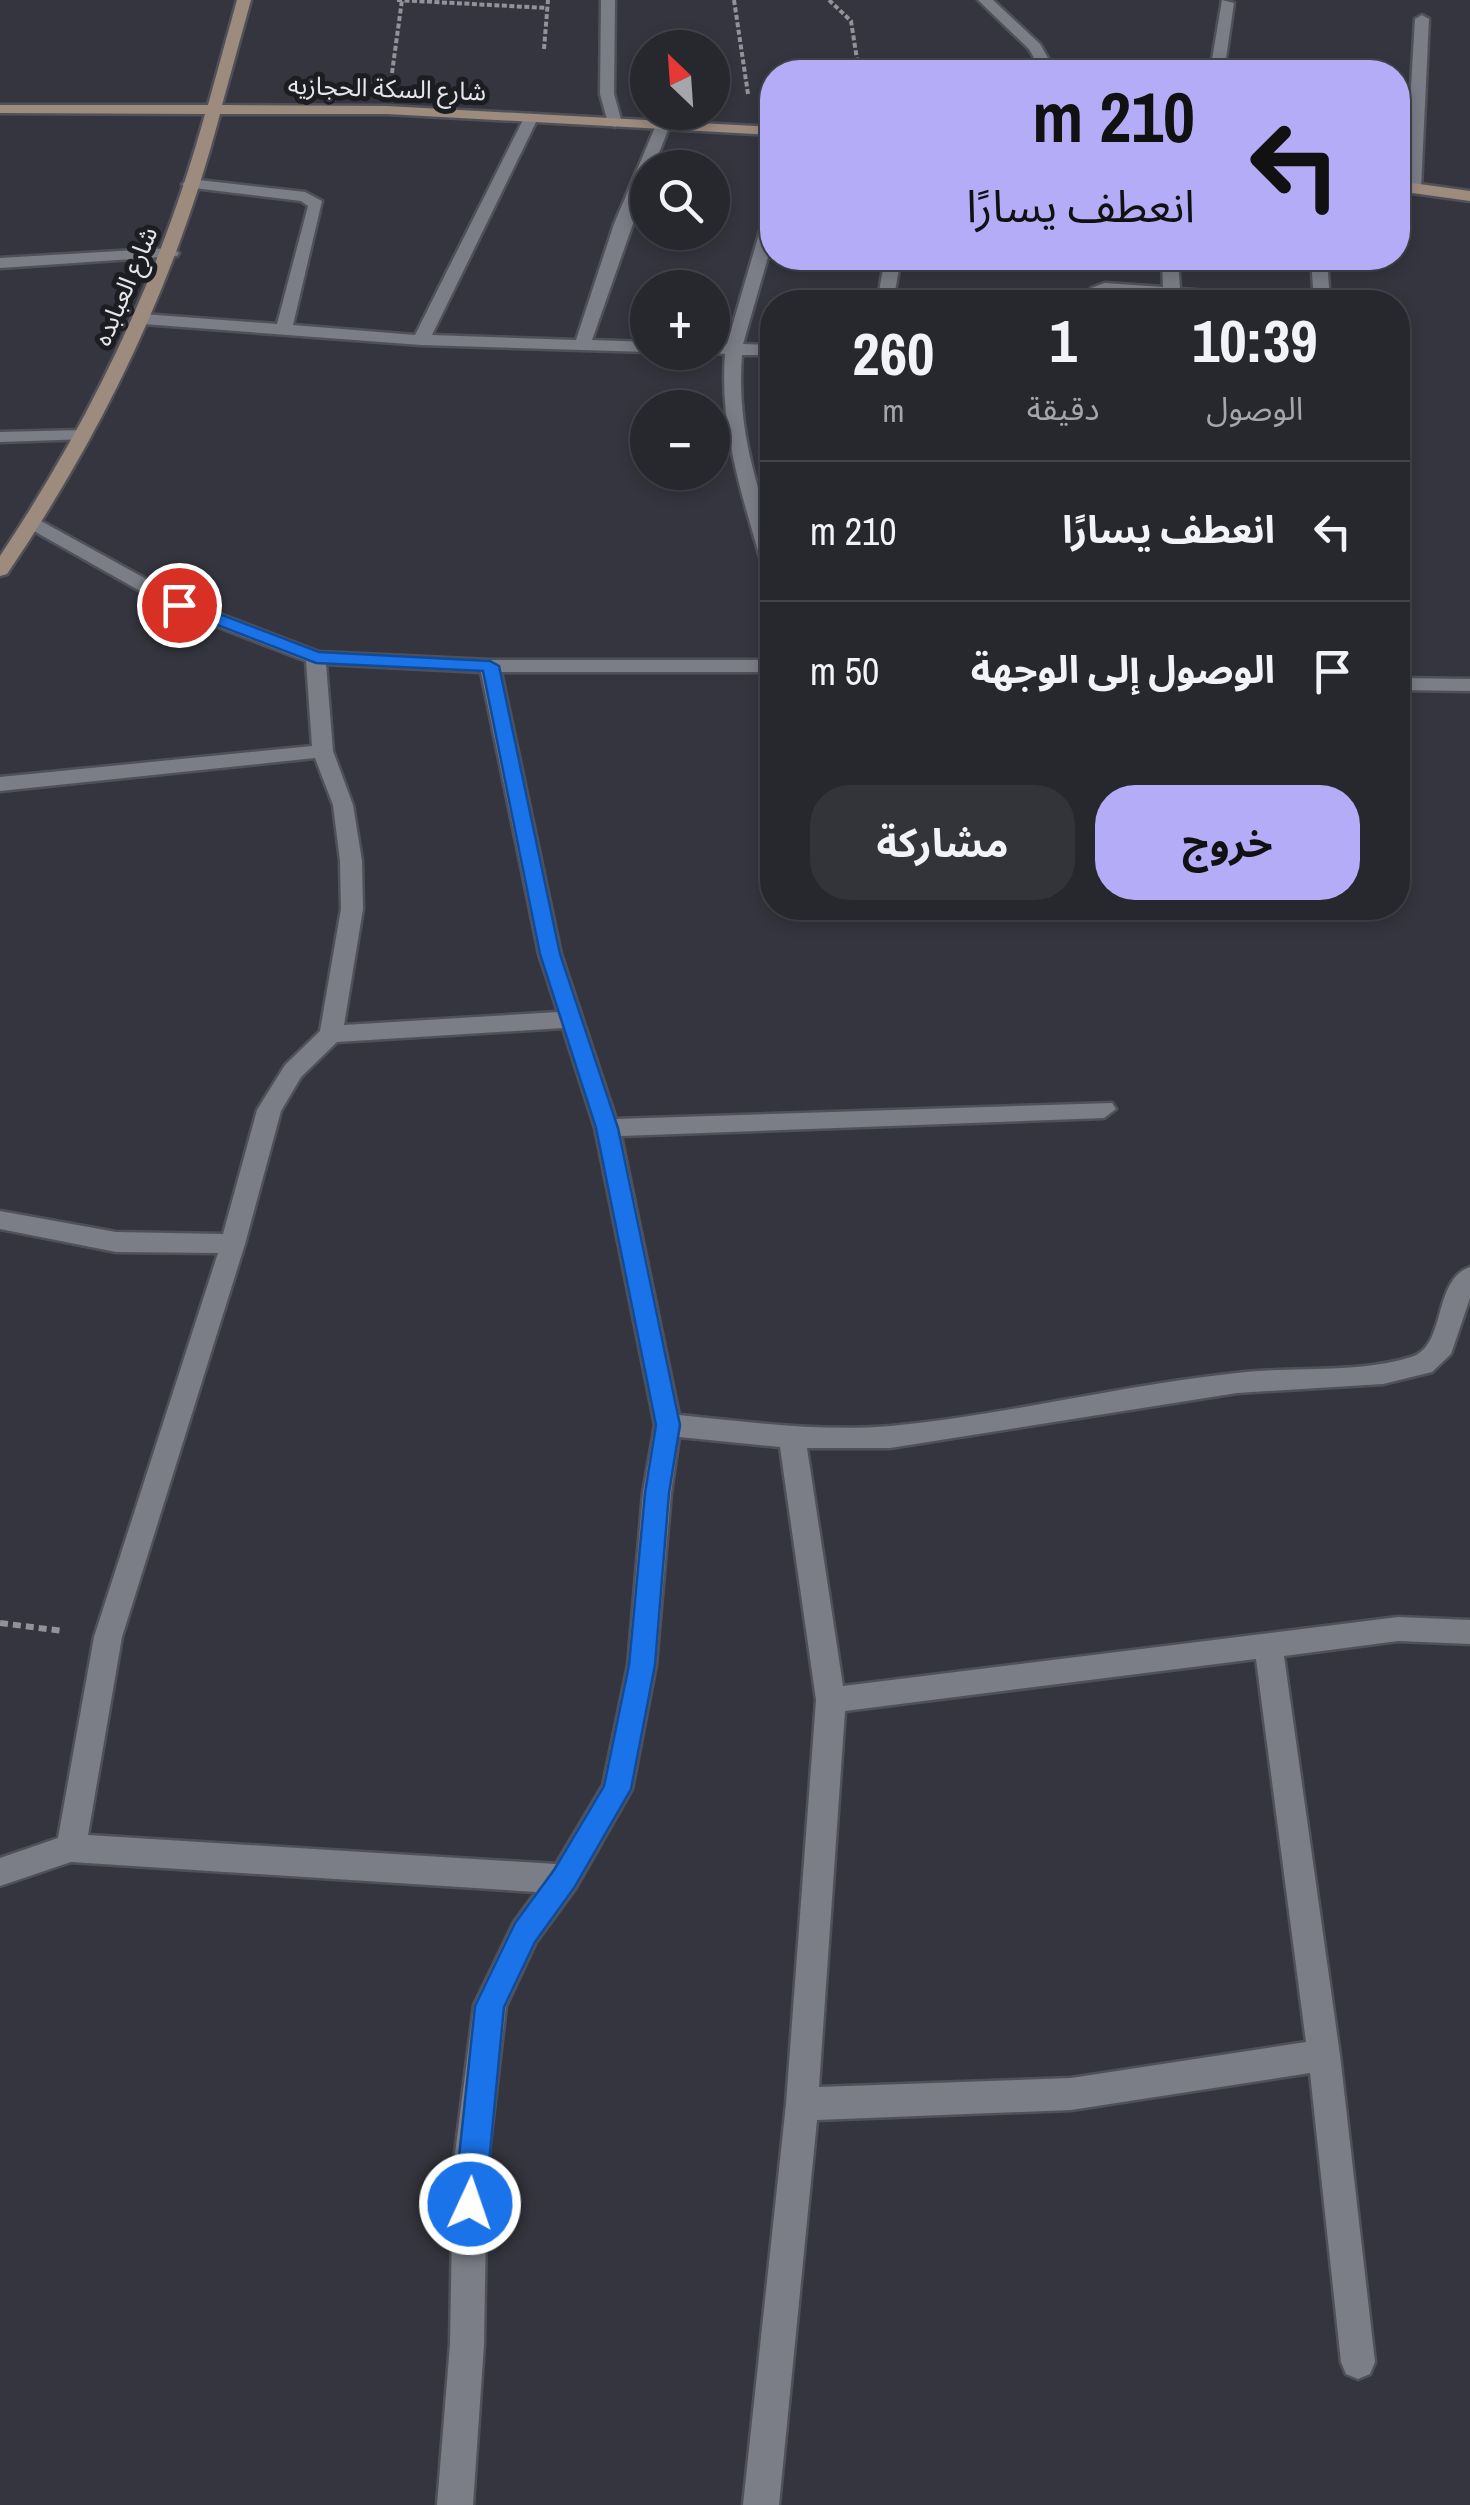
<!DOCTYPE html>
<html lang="ar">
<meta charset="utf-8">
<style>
body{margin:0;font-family:"Archivo Narrow","Noto Sans Arabic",sans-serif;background:#33343a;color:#f1f3f6;direction:rtl;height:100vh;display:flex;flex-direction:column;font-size:38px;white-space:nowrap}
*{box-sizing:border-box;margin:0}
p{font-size:32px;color:#a4a6aa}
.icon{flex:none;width:55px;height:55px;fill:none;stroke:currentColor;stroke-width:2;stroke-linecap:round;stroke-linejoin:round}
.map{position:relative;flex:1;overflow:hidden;direction:ltr}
.panel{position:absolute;left:760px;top:290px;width:650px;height:630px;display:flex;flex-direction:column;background:#27282e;border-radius:40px;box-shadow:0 5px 15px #0003,0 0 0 2px #43444a;direction:rtl}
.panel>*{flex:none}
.guide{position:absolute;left:760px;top:60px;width:650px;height:210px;border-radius:40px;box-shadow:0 5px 15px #0003,0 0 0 2px #43444a;direction:rtl;background:#b5acf8;color:#111;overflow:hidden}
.needle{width:65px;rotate:335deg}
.buttons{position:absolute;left:630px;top:30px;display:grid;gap:20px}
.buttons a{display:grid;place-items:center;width:100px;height:100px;border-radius:50%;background:#27282e;box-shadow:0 5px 15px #0003,0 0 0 2px #43444a;font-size:50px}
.pin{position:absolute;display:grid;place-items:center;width:85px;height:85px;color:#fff;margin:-42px;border:5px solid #fff;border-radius:50%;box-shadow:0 2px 10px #0007}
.me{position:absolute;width:110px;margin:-55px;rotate:3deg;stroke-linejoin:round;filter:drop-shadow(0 0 8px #0008)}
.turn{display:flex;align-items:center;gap:35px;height:210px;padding:0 50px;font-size:45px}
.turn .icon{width:130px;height:130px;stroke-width:2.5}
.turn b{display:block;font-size:70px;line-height:85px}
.eta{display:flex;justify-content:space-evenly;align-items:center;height:170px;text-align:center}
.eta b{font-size:60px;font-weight:700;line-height:70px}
.button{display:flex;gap:20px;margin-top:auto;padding:20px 50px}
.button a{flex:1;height:115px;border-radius:40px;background:#b5acf8;color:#111;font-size:40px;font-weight:700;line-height:115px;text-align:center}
.button a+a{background:#33343a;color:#f1f3f6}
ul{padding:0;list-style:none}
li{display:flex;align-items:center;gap:30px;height:140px;padding:0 50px;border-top:2px solid #43444a}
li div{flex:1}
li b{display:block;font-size:38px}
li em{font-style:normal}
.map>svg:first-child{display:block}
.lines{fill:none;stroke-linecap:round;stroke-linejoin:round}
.street-casing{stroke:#505158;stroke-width:5}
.secondary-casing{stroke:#505158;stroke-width:5}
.path-far1{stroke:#92939a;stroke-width:4;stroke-dasharray:5 2.5;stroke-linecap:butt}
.path{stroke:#92939a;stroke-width:6;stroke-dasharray:8 5;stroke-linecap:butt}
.street{fill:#7b7d87;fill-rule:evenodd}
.secondary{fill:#9d8b7e;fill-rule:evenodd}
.route{fill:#1a73e8;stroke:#114b97;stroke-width:2.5}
.labels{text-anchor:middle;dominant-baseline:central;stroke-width:10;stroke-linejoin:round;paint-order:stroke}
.far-street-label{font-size:25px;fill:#e5e6eb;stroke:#1c1d21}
</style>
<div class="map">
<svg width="1470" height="2505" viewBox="0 0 1470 2505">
<rect width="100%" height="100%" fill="#34353e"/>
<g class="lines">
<g class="street-casing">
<path id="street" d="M601 0H615L614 94 622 123 615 127 608 123 600 94Z
M978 0H993L1040 44 1056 72H1042L1029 49Z
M1222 0 1234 3 1224 72H1210Z
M1422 15 1429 19 1421 188 1413 193 1405 188 1415 19Z
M531 114 538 118 432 335 576 340 614 224 656 125 663 121 670 125 653 168H648V181L592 340 648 342V352L421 345 143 324 135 319 143 314 277 324 308 206 301 201 185 187 182 184 190 179 305 192 322 201 293 325 415 335 524 118Z
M772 212V243L743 344 772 345V355H742C739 392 743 429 752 465 761 502 774 536 772 574L763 568C743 498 719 428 725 354L706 352H712V344H727L764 217Z
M171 248 179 253 177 256 0 268V258Z
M885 258H901L893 302H877Z
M1162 258H1178L1180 289 1290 297 1298 302 1180 299V302H1164V297L1107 293 1103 302H1087L1091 288 1105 283 1163 287Z
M1311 258H1327L1330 302H1314Z
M82 430 88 431V439L0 442V432Z
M32 516 186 601 319 652 490 660H772V672H501L561 954 616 1119 1112 1103 1116 1109 1104 1118 621 1136 679 1415C749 1422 821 1432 891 1426 1007 1415 1121 1385 1237 1373 1294 1366 1356 1374 1411 1357 1447 1347 1432 1280 1470 1267V1298L1451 1354 1432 1372 1383 1384 1237 1393 890 1448H807L843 1686 1398 1617 1470 1620V1644L1398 1641 1284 1656 1340 2055 1375 2362 1370 2374 1358 2379 1346 2374 1341 2362 1310 2073 1071 2110 817 2120 779 2505H743L786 2104 816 1700 780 1447 679 1437 671 1493 656 1665 632 1789 575 1889 536 1942 506 2006 487 2169 484 2344 473 2505H437L450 2344 453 2169 474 2005 514 1922 536 1892 71 1862 0 1886V1858L58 1838 94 1637 218 1253 116 1252 0 1229V1211L116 1232 223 1234 257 1110 285 1065 320 1031 341 909 340 861 333 805 315 758 0 791V777L312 746 306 661 172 609 25 526 23 522ZM326 664 481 672 539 954 558 1012 344 1025 363 909 362 861 353 805 333 751ZM563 1028 595 1128 655 1425 643 1493 628 1665 603 1785 556 1864 88 1835 122 1637 245 1244 281 1111 301 1077 337 1042ZM1256 1659 1306 2042 1071 2078 819 2087 845 1711Z
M1398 678 1470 679V691L1398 690Z"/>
</g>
<g class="secondary-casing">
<path id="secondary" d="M237 0H251L222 105 387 106 772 127V135L387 114H220C176 281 104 431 7 574L0 576V556C92 418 161 274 205 114L0 113V105H208Z
M1398 181 1470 191V201L1398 191Z"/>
</g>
<path class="path-far1" d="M397 0 547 8
M734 0 748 94
M829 0 851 21 859 72
M544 49 548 0
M392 73 402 0"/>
<path class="path" d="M0 1623 63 1631"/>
<use href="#street" class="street"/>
<use href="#secondary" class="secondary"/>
</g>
<path class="route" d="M173 601H185L319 652 490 661 499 666 560 954 618 1128 680 1425 669 1493 655 1665 631 1789 574 1888 535 1942 504 2007 485 2204 480 2215 470 2219 459 2215 454 2204 475 2006 515 1923 554 1870 604 1786 629 1665 645 1493 656 1425 596 1128 540 954 483 671 316 663 173 608Z"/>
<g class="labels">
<g class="far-street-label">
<text transform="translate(387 88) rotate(2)">شارع السكة الحجازيه</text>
<text transform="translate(125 286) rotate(-67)">شارع العبابده</text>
</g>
</g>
</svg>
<div class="buttons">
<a><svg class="needle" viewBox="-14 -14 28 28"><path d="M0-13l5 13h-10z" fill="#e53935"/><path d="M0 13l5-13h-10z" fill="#a4a6aa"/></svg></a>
<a><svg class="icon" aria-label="search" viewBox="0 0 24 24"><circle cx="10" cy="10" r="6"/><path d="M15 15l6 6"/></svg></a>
<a>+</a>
<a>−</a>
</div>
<div class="pin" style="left:179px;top:605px;background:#d93025"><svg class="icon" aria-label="arrive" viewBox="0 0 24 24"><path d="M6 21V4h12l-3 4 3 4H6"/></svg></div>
<svg class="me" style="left:470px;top:2204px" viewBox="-20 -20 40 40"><circle r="17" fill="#1a73e8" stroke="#fff" stroke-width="3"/><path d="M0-11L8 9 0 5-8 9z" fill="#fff"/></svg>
<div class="guide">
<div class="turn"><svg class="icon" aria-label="left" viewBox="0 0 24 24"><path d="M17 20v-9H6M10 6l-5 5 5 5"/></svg><div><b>210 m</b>انعطف يسارًا</div></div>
</div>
<section class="panel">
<div class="eta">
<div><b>10:39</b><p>الوصول</p></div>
<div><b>1</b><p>دقيقة</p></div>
<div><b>260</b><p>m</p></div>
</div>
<ul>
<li><svg class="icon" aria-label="left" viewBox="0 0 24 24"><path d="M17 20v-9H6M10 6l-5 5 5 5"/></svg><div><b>انعطف يسارًا</b></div><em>210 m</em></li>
<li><svg class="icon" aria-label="arrive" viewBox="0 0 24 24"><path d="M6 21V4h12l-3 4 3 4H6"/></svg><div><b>الوصول إلى الوجهة</b></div><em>50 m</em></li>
</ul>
<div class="button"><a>خروج</a><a>مشاركة</a></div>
</section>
</div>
